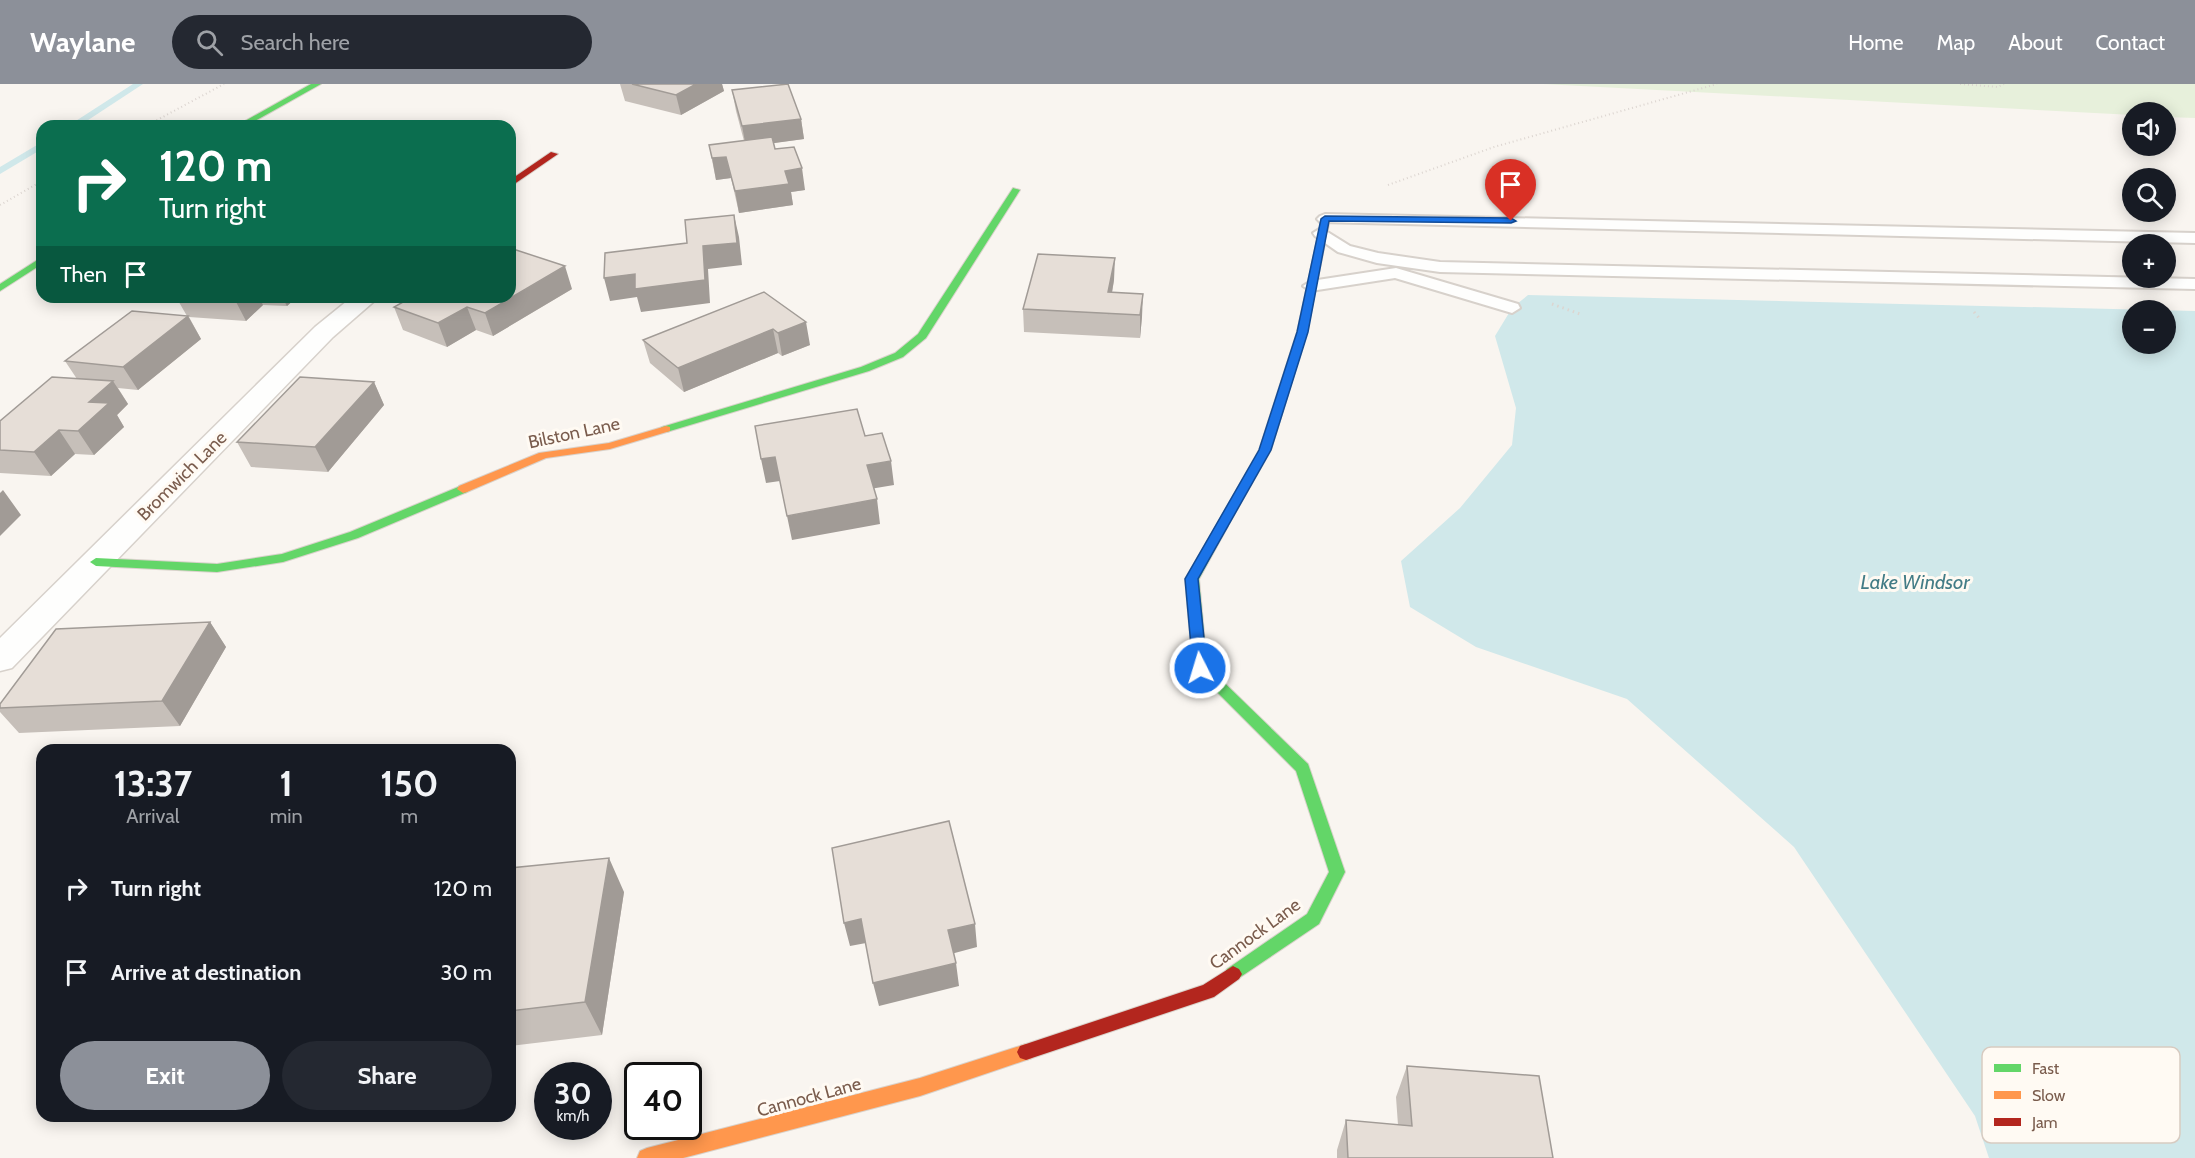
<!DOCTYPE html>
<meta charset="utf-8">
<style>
body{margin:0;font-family:Cabin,sans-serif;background:#242831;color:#f1f3f6;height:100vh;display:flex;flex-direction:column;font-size:22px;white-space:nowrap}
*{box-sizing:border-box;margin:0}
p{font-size:20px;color:#9ea1a6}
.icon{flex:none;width:33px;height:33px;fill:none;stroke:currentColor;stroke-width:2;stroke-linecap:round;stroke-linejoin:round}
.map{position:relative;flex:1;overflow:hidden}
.sheet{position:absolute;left:36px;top:660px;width:480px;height:378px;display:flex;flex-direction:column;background:#171b24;border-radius:18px;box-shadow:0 3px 15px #0003}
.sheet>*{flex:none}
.hud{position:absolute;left:36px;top:36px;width:480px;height:183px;border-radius:18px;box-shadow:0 3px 15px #0003;background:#0b6e4f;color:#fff;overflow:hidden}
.controls{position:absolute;left:2122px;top:18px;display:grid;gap:12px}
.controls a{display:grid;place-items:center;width:54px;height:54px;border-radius:50%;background:#171b24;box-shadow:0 3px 15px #0003;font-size:30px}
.speed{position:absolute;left:534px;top:978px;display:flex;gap:12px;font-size:30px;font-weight:700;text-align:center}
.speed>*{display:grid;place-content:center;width:78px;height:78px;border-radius:50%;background:#171b24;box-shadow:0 3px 15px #0003;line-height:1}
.speed small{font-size:15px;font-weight:400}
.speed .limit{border:3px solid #111;border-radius:9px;background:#fff;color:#111}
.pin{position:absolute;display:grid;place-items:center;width:51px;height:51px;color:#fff;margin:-62px -26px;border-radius:50% 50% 50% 0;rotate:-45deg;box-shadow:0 0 6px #0007}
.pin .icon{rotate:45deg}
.me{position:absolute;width:66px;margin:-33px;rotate:355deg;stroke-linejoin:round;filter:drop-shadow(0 0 4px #0008)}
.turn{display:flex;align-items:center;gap:21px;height:126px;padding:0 24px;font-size:27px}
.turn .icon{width:78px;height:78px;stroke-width:2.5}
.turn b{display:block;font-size:42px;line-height:51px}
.then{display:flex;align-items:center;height:57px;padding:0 24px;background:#0003;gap:12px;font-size:22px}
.eta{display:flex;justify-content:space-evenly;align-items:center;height:102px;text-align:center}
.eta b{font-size:36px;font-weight:700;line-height:42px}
.action{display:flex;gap:12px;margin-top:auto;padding:12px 24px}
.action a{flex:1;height:69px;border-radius:36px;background:#8c9099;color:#fff;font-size:24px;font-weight:700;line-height:69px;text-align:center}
.action a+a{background:#242831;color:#f1f3f6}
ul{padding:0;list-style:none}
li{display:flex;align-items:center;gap:18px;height:84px;padding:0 24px}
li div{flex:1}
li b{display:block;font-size:22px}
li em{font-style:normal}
header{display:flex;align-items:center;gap:36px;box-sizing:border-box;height:84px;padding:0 30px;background:#8c9099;color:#fff}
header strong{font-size:28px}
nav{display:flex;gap:33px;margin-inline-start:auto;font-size:21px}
.search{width:420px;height:54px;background:#242831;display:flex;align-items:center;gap:15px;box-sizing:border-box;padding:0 21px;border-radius:33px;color:#9ea1a6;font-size:22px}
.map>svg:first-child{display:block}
.green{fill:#e7f0db}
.water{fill:#d0e8ea;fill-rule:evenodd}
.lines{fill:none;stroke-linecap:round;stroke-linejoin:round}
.stream{fill:#d0e8ea;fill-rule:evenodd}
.lane-casing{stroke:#d7d1cb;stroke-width:4}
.street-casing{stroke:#d7d1cb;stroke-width:3}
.fast-casing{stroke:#d9d2cb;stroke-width:2}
.slow-casing{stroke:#d9d2cb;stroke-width:2}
.jam-casing{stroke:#d9d2cb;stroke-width:2}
.path-far1{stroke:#dcd5d0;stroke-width:2;stroke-dasharray:1 3;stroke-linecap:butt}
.path{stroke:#dcd5d0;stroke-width:3;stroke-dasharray:1.5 4;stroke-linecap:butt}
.lane{fill:#fefefd;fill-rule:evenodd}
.street{fill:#fefefd;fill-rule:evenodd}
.fast{fill:#63d668;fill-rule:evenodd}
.slow{fill:#ff974d;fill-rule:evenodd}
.jam{fill:#b3261e;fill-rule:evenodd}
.wall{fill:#c6bfb9}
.shaded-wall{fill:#a19b96}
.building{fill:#e6ded7;stroke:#a19b96;stroke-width:1.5}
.route{fill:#1a73e8;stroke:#114b97;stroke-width:1.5}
.labels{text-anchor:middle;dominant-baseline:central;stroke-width:6;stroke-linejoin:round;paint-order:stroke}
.street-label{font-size:18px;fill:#7a5c4d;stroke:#fffaf3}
.water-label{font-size:20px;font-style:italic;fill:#437c86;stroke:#fffaf3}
.key{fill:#fffaf3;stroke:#d7cbc1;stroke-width:1.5}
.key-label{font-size:16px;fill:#7a5c4d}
</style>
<header>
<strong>Waylane</strong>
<div class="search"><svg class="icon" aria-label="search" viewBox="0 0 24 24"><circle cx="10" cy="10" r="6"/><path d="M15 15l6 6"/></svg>Search here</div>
<nav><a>Home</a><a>Map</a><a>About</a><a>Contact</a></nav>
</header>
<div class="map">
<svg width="2195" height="1074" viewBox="0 0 2195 1074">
<rect width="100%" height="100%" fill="#f9f5f0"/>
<path class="green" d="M1543 0H2195V34L2166 33V28H2133V31Z"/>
<path class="water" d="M1528 211 2195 227V1074H1989L1975 1032 1794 763 1627 615 1476 563 1410 523 1401 477 1460 424 1512 361 1516 324 1495 252 1512 224ZM2133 226H2166V260H2133Z"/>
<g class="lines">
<path class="stream" d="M133 0H143L79 42H68Z
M42 58V65L0 90V83Z"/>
<g class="lane-casing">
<path id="lane" d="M1325 130 2195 149V159L1320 138 1317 135 1320 132Z
M1321 144 1350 162 1378 169 1440 178 2195 195V205L1440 188 1377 179 1338 168 1315 152 1313 149Z
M1396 184 1518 220 1520 224 1512 229 1395 194 1311 207 1303 202 1311 197Z"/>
</g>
<g class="street-casing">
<path id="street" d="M352 213H379L333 253 12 584 0 587V554L315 243Z"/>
</g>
<g class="fast-casing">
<path id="fast" d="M311 0H321L246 42H236Z
M1013 104 1020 106 926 254 903 273 869 287 670 347 666 348 660 345 662 343 861 283 895 269 918 250Z
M42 173V180L0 207V200Z
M463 401 467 402 469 405 467 408 358 454 283 478 217 488 96 482 90 478 96 474 217 480 282 470 350 448Z
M1222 438 1228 442 1199 495 1207 582 1308 680 1345 788 1319 840 1233 898 1227 895 1224 890 1227 885 1307 830 1329 788 1296 687 1193 584 1185 495 1216 442Z"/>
</g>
<g class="slow-casing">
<path id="slow" d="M1322 133 1330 135 1307 248 1271 366 1226 445H1218L1216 442 1259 366 1297 248Z
M666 342 670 343V347L610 365 546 374 467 408 463 409 457 405 459 402 539 369 609 359Z
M1026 960 1032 962 1035 968 1032 974 920 1012 683 1074H637L640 1067 647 1064 920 994Z"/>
</g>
<g class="jam-casing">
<path id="jam" d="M551 68 558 70 510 103V96Z
M1233 882 1239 885 1242 890 1239 895 1214 913 1026 976 1020 974 1017 968 1020 962 1203 901Z"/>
</g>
<path class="path-far1" d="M1960 0 1998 3 2004 0
M146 42 224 0
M1388 101 1494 63 1717 0
M0 121 42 97"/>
<path class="path" d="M1552 220 1580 230
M1974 228 1980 235"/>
<use href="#lane" class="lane"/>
<use href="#street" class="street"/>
<use href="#fast" class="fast"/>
<use href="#slow" class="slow"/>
<use href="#jam" class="jam"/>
</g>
<path class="wall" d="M620 0H722L724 7 681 31 625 17Z
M732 6 801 35 804 55 773 59 775 65 805 106 791 108 793 121 739 129 731 94 716 96 709 61 744 57 736 27Z
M1114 196 1112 209 1142 233 1140 254 1024 248 1023 225Z
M572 205 493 252 476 246 447 263 403 246 394 223Z
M764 208 810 261 782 272 778 269 684 308 650 279 643 256Z
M176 213H297L287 222 263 221 246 237 189 233 201 255 138 306 118 304 128 320 117 331 124 343 94 371 75 370 51 392 0 389V337L77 295 65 277 187 232Z
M374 298 384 321 328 388 251 383 237 358Z
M210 538 226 563 180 642 19 649 0 628V620Z
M510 784 624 808 602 951 510 962Z
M1407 982 1553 1074H1337V1066L1346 1036 1398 1041 1396 1013Z"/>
<path class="shaded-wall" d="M696 0H722L724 7 681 31 676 11Z
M801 35 804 55 746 63 742 42Z
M726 73 731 94 716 96 712 74Z
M802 84 805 106 791 108 793 121 739 129 735 107 785 87Z
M734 131 739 153 742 181 708 185 710 219 641 228 637 213 610 217 604 194 703 162Z
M1115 174 1114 196 1108 231V208Z
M565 182 572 205 493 252 485 229Z
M1143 210 1142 233 1140 254V231Z
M234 213H259L263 221 246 237 234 214Z
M282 213H297L287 222Z
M467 223 476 246 447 263 438 239Z
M188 232 201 255 138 306 123 283Z
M806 238 810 261 782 272 778 249Z
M773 245 778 269 684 308 678 284Z
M113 297 128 320 117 331 124 343 94 371 78 347 89 318Z
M374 298 384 321 328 388 315 363Z
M59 346 75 370 51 392 34 368Z
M775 373 780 397 766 399 761 375Z
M891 377 894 401 870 405 867 381Z
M3 406 21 431 0 452V409Z
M877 415 880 440 792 456 787 432Z
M210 538 226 563 180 642 162 617Z
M609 774 624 808 602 951 585 918Z
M861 835 866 859 850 862 844 839Z
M975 840 977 863 951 870 948 846Z
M956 879 959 902 879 922 873 899Z"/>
<path class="building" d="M632 0H696L676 11Z
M788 0 801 35 742 42 732 6Z
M772 53 775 65 794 63 802 84 785 87 789 100 735 107 726 73 712 74 709 61Z
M734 131 737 159 703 162 705 196 635 205V190L604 194 605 169 687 159 685 136Z
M510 164 565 182 485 229 467 223 438 239 394 223 412 213H510Z
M1038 170 1115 174 1108 208 1143 210 1140 231 1023 225Z
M764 208 806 238 778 249 773 245 678 284 643 256Z
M132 227 188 232 123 283 65 277Z
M52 293 113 297 89 318 109 319 78 347 59 346 34 368 0 366V337Z
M300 293 374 298 315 363 237 358Z
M857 325 865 352 882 349 891 377 867 381 877 415 787 432 775 373 761 375 755 342Z
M210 538 162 617 0 624V620L56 545Z
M949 737 975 840 948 846 956 879 873 899 861 835 844 839 832 764Z
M609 774 585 918 510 927V784Z
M1407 982 1539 992 1553 1074H1348L1346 1036 1412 1042Z"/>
<path class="route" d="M1325 132 1511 134 1516 137 1511 139 1329 137 1308 248 1271 366 1198 495 1207 584 1200 589 1193 584 1185 495 1259 366 1297 248 1321 135Z"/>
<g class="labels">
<g class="street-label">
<text transform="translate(574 349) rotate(-12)">Bilston Lane</text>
<text transform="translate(182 392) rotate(-45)">Bromwich Lane</text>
<text transform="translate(1255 850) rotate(-36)">Cannock Lane</text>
<text transform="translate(809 1013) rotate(-15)">Cannock Lane</text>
</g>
<g class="water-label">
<text x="1915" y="498">Lake Windsor</text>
</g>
</g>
<rect x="1982" y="963" width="198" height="96" rx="9" class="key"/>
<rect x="1994" y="980" width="27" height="8" fill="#63d668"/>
<rect x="1994" y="1007" width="27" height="8" fill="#ff974d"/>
<rect x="1994" y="1034" width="27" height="8" fill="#b3261e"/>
<g class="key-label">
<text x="2032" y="990">Fast</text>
<text x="2032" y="1017">Slow</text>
<text x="2032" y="1044">Jam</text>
</g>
</svg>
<div class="controls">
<a><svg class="icon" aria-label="sound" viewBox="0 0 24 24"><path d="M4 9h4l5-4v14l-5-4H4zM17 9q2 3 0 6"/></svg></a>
<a><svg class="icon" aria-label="search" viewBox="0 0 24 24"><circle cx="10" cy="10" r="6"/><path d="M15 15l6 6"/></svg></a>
<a>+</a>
<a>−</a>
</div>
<div class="speed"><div>30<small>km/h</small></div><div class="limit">40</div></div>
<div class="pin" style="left:1511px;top:137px;background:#d93025"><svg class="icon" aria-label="arrive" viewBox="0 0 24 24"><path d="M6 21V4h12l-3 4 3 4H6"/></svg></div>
<svg class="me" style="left:1200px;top:584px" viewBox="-20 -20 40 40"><circle r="17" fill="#1a73e8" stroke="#fff" stroke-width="3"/><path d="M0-11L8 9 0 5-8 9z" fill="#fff"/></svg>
<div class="hud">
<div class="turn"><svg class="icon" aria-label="right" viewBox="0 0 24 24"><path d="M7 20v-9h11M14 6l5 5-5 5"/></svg><div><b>120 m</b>Turn right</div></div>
<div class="then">Then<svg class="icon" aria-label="arrive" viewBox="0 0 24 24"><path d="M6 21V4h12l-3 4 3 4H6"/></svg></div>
</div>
<section class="sheet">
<div class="eta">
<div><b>13:37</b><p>Arrival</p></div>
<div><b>1</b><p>min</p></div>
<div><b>150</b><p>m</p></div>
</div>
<ul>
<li><svg class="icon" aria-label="right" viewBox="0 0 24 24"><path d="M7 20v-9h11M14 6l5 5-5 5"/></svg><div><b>Turn right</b></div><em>120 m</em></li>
<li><svg class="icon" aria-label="arrive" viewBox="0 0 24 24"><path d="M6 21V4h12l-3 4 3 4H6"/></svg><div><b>Arrive at destination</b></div><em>30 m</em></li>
</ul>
<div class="action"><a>Exit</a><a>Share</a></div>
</section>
</div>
